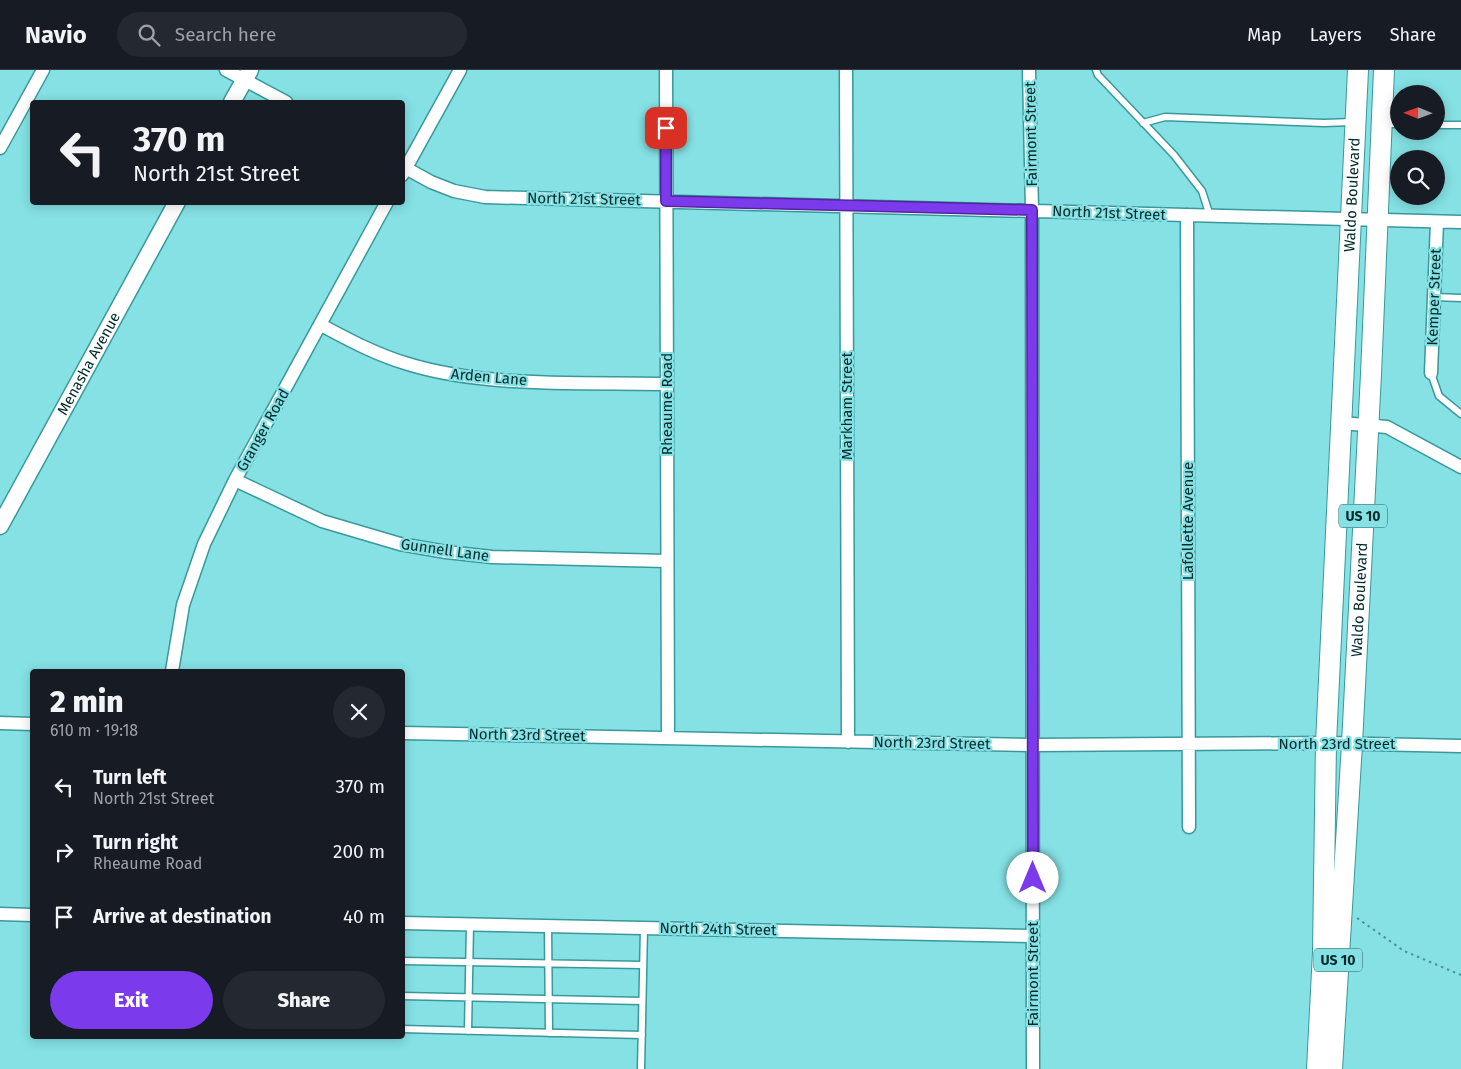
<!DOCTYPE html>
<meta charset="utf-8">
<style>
body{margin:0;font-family:"Fira Sans",sans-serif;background:#242831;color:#f1f3f6;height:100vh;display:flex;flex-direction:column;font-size:19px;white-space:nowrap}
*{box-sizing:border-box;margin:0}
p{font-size:16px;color:#9ea1a6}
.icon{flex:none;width:28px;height:28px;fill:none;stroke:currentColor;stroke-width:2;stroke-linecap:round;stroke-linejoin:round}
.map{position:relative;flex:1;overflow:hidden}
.details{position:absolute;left:30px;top:599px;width:375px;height:370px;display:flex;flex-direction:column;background:#171b24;border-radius:5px;box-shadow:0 2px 12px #0003}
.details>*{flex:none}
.guide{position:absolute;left:30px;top:30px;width:375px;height:105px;border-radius:5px;box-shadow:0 2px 12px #0003;background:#171b24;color:#f1f3f6;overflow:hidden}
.needle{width:32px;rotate:271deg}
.fabs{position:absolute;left:1390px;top:15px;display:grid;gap:10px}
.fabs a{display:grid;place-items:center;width:55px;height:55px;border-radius:50%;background:#171b24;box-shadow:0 2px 12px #0003;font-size:25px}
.pin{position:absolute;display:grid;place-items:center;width:42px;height:42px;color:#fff;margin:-21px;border-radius:10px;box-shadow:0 2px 8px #0006}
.me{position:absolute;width:55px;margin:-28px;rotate:0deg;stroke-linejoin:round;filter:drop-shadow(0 0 4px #0008)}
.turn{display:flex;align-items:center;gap:18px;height:105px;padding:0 20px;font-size:22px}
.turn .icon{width:65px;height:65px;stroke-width:2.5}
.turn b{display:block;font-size:35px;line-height:42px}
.round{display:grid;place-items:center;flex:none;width:52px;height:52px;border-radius:26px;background:#242831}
.head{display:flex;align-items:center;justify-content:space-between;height:85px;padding:0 20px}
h1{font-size:30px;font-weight:800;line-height:38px}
.primary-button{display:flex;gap:10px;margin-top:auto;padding:10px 20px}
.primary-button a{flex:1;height:58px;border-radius:30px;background:#7c3aed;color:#fff;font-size:20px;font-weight:800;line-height:58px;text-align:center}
.primary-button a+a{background:#242831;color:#f1f3f6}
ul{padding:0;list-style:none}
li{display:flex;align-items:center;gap:15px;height:65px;padding:0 20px}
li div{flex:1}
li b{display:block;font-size:19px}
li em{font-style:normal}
header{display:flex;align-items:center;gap:30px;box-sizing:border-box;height:70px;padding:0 25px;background:#171b24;border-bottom:1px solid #363941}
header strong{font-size:24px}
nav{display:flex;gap:28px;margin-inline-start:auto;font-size:18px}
.search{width:350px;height:45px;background:#242831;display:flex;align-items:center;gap:12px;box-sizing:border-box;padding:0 18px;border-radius:28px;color:#9ea1a6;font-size:19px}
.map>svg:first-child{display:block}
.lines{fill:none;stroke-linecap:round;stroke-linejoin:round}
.service-casing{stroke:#38989b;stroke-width:9}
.minor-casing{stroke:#38989b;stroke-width:15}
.tertiary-casing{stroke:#38989b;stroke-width:19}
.primary-casing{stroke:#38989b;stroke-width:22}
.path{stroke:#4c9295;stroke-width:2;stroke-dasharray:2.5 4;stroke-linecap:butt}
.service{stroke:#fff;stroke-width:6}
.minor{stroke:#fff;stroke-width:12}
.tertiary{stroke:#fff;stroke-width:16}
.primary{stroke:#fff;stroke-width:20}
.route-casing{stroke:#51269a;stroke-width:12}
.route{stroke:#7c3aed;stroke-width:9}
.labels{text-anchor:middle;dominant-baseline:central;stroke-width:4.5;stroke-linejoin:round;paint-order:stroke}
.shield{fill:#85e1e4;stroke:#286062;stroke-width:1}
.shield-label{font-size:14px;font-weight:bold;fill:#00292b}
.street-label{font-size:15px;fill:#00292b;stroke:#85e1e4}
</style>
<header>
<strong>Navio</strong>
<div class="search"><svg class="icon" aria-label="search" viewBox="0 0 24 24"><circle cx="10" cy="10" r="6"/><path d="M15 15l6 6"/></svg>Search here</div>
<nav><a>Map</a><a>Layers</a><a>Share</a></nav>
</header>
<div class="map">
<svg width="1461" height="999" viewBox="0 0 1461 999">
<rect width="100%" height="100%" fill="#85e1e4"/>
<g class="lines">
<g class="service-casing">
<path id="service" d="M1096 0 1098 5 1174 85 1202 121 1210 146
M1143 53 1165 47 1324 53 1352 52
M1383 54H1399
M1436 55H1461
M1434 227 1461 228
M1431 303 1439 326 1461 344
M548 856 549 963
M402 891 642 895
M402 926 642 931
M402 959 642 965
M468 961 470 854
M641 999 644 858"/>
</g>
<g class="minor-casing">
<path id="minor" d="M226 0 286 32
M666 0 668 668
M846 0 848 672
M1029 0 1032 140 1033 999
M0 78 43 0
M402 96 431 112 454 121 485 127 1461 152
M402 105 460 0
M1187 145 1189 757
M321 255C349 270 377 285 408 294 486 318 585 312 667 314
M1431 303 1437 152
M1342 353 1387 357 1461 397
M235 410 322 451 400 474 446 482 492 487 667 491
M172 601 183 535 204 474 235 410 387 132
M0 653 32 654
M402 663 1033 675 1326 673 1461 676
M0 844 32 845
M402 853 1033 866"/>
</g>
<g class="tertiary-casing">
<g id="tertiary">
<path d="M232 32 250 0"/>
<path id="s1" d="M0 456 177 132"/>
</g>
</g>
<g class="primary-casing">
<g id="primary">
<path id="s2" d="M1317 999 1323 882 1326 673 1358 0"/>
<path id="s3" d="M1332 999 1352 674 1371 304 1384 0"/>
</g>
</g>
<path class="path" d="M1357 848 1404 881 1461 905"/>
<use href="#service" class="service"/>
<use href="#minor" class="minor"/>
<use href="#tertiary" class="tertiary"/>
<use href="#primary" class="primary"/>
</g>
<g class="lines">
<g class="route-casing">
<path id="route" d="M666 58V131L1032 140 1033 808"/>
</g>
<use href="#route" class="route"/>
</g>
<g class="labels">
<g class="shield">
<rect x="1339" y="434.5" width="48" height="23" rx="4"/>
<rect x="1314" y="878.5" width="48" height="23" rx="4"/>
</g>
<g class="shield-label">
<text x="1363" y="446">US 10</text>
<text x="1338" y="890">US 10</text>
</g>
<g class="street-label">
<text transform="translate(1031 64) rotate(-91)">Fairmont Street</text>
<text stroke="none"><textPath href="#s2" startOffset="875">Waldo Boulevard</textPath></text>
<text transform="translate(584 129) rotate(1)">North 21st Street</text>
<text transform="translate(1109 143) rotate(2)">North 21st Street</text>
<text transform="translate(1434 227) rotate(-88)">Kemper Street</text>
<text stroke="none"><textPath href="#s1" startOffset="185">Menasha Avenue</textPath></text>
<text transform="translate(489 307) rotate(5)">Arden Lane</text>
<text transform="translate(667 334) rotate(-90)">Rheaume Road</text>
<text transform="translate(847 336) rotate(-90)">Markham Street</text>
<text transform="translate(263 360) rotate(-61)">Granger Road</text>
<text transform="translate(1188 451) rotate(-90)">Lafollette Avenue</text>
<text transform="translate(445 480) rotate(8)">Gunnell Lane</text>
<text stroke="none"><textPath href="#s3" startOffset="470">Waldo Boulevard</textPath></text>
<text transform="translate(527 665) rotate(1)">North 23rd Street</text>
<text transform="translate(932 673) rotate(1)">North 23rd Street</text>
<text x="1337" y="674">North 23rd Street</text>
<text transform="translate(718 859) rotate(1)">North 24th Street</text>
<text transform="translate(1033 904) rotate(-90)">Fairmont Street</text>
</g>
</g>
</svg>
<div class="fabs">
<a><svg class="needle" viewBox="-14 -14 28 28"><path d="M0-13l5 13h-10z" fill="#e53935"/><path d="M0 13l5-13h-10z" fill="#9ea1a6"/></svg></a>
<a><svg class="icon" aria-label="search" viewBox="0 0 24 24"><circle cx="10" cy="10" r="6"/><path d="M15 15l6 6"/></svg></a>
</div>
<div class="pin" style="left:666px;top:58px;background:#d93025"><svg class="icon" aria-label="arrive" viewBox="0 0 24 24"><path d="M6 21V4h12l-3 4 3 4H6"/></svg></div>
<svg class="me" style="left:1033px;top:808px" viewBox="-20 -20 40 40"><circle r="19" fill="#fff"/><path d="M0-13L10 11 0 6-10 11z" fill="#7c3aed"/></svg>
<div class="guide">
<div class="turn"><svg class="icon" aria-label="left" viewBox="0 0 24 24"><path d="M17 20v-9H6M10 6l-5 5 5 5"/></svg><div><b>370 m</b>North 21st Street</div></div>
</div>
<section class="details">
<div class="head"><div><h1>2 min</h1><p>610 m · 19:18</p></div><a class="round"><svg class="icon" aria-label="close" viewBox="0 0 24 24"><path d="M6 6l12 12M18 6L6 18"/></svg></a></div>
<ul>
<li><svg class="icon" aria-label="left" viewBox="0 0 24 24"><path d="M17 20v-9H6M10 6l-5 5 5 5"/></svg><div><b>Turn left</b><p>North 21st Street</p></div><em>370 m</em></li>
<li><svg class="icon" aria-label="right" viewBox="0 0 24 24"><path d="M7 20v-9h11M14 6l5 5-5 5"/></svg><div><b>Turn right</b><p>Rheaume Road</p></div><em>200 m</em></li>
<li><svg class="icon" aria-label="arrive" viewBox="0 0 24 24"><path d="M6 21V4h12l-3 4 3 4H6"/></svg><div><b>Arrive at destination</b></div><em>40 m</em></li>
</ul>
<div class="primary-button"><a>Exit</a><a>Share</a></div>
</section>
</div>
